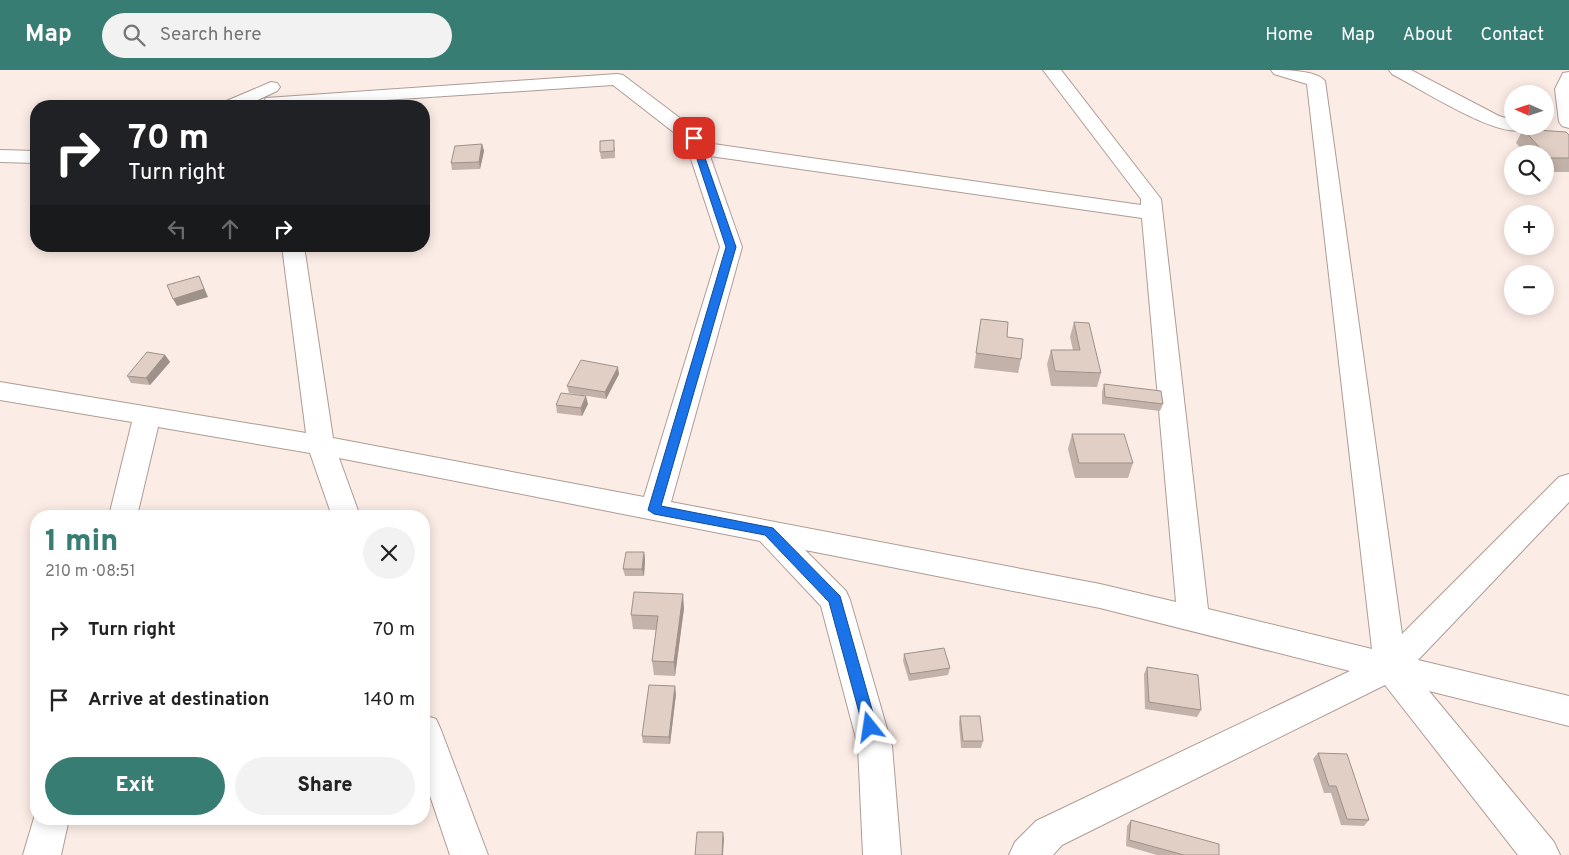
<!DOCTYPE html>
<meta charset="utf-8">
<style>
body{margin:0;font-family:Overpass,sans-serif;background:#f2f2f2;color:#222;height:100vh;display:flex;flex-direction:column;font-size:19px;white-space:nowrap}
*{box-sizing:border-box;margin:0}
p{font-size:16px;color:#767676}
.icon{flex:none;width:28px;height:28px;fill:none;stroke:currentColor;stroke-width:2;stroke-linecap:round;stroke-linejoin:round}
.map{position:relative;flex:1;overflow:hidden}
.drawer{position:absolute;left:30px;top:440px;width:400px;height:315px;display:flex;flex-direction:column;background:#fff;border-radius:20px;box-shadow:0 2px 12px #0003}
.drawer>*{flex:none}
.banner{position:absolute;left:30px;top:30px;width:400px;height:152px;border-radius:20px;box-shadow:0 2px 12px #0003;background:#202124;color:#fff;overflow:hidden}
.needle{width:32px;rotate:273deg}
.fabs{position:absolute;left:1504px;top:15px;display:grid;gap:10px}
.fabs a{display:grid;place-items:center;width:50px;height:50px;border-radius:50%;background:#fff;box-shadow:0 2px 12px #0003;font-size:25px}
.pin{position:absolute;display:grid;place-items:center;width:42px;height:42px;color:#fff;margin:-21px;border-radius:10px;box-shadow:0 2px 8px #0006}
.me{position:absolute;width:55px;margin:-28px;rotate:345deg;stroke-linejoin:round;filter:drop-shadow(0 0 4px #0008)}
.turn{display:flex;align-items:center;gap:18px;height:105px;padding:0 15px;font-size:22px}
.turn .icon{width:65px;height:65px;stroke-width:2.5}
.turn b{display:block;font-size:35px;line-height:42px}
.lanes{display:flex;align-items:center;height:48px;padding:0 15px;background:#0003;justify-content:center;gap:25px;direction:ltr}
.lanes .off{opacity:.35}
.round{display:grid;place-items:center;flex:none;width:52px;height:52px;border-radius:26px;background:#f2f2f2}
.headline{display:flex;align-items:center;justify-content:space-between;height:85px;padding:0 15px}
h1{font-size:30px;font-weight:800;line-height:38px;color:#377d73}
.button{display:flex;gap:10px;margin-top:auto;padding:10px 15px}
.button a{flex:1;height:58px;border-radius:30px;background:#377d73;color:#fff;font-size:20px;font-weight:800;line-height:58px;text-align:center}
.button a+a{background:#f2f2f2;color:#222}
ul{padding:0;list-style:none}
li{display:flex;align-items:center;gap:15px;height:70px;padding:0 15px}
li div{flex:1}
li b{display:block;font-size:19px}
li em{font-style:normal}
header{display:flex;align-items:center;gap:30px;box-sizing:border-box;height:70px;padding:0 25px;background:#377d73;color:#fff}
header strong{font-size:24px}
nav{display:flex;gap:28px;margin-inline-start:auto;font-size:18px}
.search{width:350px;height:45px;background:#f2f2f2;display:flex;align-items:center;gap:12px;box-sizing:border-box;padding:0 18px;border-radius:28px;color:#767676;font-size:19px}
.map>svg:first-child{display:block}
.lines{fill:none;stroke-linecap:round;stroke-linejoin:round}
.minor-casing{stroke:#ae9c95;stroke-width:2}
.minor{fill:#fff;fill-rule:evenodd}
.wall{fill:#c2b2a9}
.shaded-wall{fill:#9e918a}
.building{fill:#e1cfc5;stroke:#9e918a}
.route{fill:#1a73e8;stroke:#114b97}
</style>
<header>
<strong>Map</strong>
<div class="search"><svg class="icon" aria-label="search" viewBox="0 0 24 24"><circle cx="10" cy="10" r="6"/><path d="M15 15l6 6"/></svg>Search here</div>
<nav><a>Home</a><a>Map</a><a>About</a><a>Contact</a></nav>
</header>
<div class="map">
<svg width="1569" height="785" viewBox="0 0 1569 785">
<rect width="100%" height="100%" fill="#fcece6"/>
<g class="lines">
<g class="minor-casing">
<path id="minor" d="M1043 0H1061L1161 129 1208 539 1372 579 1307 14 1274 4 1271 0C1285 0 1316 0 1325 11L1402 564 1559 407 1569 404V432L1418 590 1569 626V656L1429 621 1554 772 1560 785H1518L1385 615 1062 775 1053 785H1009L1015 772 1036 751 1350 601 1100 538 805 480 846 521 850 530 892 676 901 785H863L858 676 821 536 760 471 339 388 360 446H332L310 383 158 357 137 446H109L132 352 0 330V312L306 363 282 176H304L333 368 644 427 720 177 685 71 613 15 293 36H266L264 32 266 28 617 4 623 5 701 64 706 73 1141 135V129ZM710 86 1142 148 1176 532 1100 514 671 432 742 177Z
M1389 0H1411L1499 46 1512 50V56H1521L1519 60C1494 66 1417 17 1392 4Z
M1569 2V58L1562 56 1559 52 1555 19 1563 3Z
M271 12 277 13 280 17 277 21 245 36H222L224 32Z
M0 80 36 81V93L0 92Z
M424 645 436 649 441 660 488 785H450L424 708Z
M36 741V749H69L61 785H23Z"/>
</g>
<use href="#minor" class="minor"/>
</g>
<path class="wall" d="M1523 59 1569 65V102H1545V84H1526L1516 73Z
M482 74 484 81 480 99 452 100 451 93Z
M615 77V88L601 89 600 82Z
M981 249 1007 267 1021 289 1018 303 974 298Z
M1074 252 1101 303 1097 317 1051 316 1047 294 1051 280H1073L1070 267Z
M165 285 170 292 150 315 131 313 127 306Z
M619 304 606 329 569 323 567 316Z
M1104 314 1163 334 1160 341 1102 334V322Z
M588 334 582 346 557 343 556 335Z
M1072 364 1133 393 1128 408H1075L1068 379Z
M644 482 645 489 644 506H625L623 499Z
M684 538 675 606 654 605 652 591 656 560 633 559 631 545Z
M904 584 950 598 948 605 909 611 903 591Z
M1147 597 1201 640 1197 647 1145 639 1144 604Z
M676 624 670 674 643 673 642 666Z
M960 646 983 671 981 678H961L959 653Z
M1318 683 1369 750 1364 756 1341 755 1331 723H1324L1313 689Z
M1131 750 1219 785H1157L1126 776 1127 756Z"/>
<path class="shaded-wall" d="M482 74 484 81 480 99 479 92Z
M199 206 208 227 177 236 173 229Z
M165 285 170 292 150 315 146 308Z
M618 297 619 304 606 329 605 322Z
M586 326 588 334 582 346 581 338Z
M644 482 645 489 644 506 642 499Z
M683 524 684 538 675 606 674 592Z
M675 616 676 624 670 674 669 667Z
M723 762 724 769 723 785H722Z"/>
<path class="building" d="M1523 59 1566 62 1569 65V88H1549Z
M614 70V81L600 82V71Z
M482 74 479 92 451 93 455 76Z
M199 206 204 219 173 229 167 215Z
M981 249 1008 252 1007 267 1023 269 1021 289 976 283Z
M1074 252 1089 253 1101 303 1055 301 1051 280H1080Z
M147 282 165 285 146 308 127 306Z
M581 290 618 297 605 322 567 316Z
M1104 314 1161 321 1163 334 1105 327Z
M561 323 586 326 581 338 556 335Z
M1072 364H1124L1133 393H1079Z
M626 482H644L642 499H623Z
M634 522 683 524 674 592 652 591 658 546 631 545Z
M944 578 950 598 910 604 904 584Z
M1147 597 1198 605 1201 640 1149 632Z
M649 615 675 616 669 667 642 666Z
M960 646H980L983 671H963Z
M1318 683 1347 684 1369 750 1347 749 1336 716H1329Z
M1131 750 1219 774V785H1184L1129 770Z
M697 762H723L722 785H695Z"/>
<path class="route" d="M694 65 698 68 736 177 661 436 773 458 840 526 877 657 875 662 870 664 865 662 863 657 829 532 765 465 654 444 648 440 726 177 690 68Z"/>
</svg>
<div class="fabs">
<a><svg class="needle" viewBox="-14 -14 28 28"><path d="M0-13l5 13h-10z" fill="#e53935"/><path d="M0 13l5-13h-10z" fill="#767676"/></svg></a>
<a><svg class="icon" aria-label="search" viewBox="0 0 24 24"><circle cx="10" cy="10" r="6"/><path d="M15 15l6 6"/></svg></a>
<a>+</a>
<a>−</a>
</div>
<div class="pin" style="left:694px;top:68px;background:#d93025"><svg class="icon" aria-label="arrive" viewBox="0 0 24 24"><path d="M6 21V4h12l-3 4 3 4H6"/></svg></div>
<svg class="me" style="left:870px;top:657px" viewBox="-20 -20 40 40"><path d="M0-17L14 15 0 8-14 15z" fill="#1a73e8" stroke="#fff" stroke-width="4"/></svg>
<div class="banner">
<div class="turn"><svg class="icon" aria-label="right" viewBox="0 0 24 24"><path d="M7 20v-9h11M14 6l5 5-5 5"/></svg><div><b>70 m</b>Turn right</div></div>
<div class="lanes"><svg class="icon off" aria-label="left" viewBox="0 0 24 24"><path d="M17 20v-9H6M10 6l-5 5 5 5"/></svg><svg class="icon off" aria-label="ahead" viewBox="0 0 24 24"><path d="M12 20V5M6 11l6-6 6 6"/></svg><svg class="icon" aria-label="right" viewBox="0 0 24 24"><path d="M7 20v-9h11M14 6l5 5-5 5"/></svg></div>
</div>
<section class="drawer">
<div class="headline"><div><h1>1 min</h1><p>210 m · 08:51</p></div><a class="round"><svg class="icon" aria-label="close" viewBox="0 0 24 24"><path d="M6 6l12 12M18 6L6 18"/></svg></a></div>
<ul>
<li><svg class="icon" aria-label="right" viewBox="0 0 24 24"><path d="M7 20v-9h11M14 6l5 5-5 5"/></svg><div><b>Turn right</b></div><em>70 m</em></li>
<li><svg class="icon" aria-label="arrive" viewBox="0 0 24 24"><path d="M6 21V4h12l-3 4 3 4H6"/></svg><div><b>Arrive at destination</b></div><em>140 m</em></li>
</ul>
<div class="button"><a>Exit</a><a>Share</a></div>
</section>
</div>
